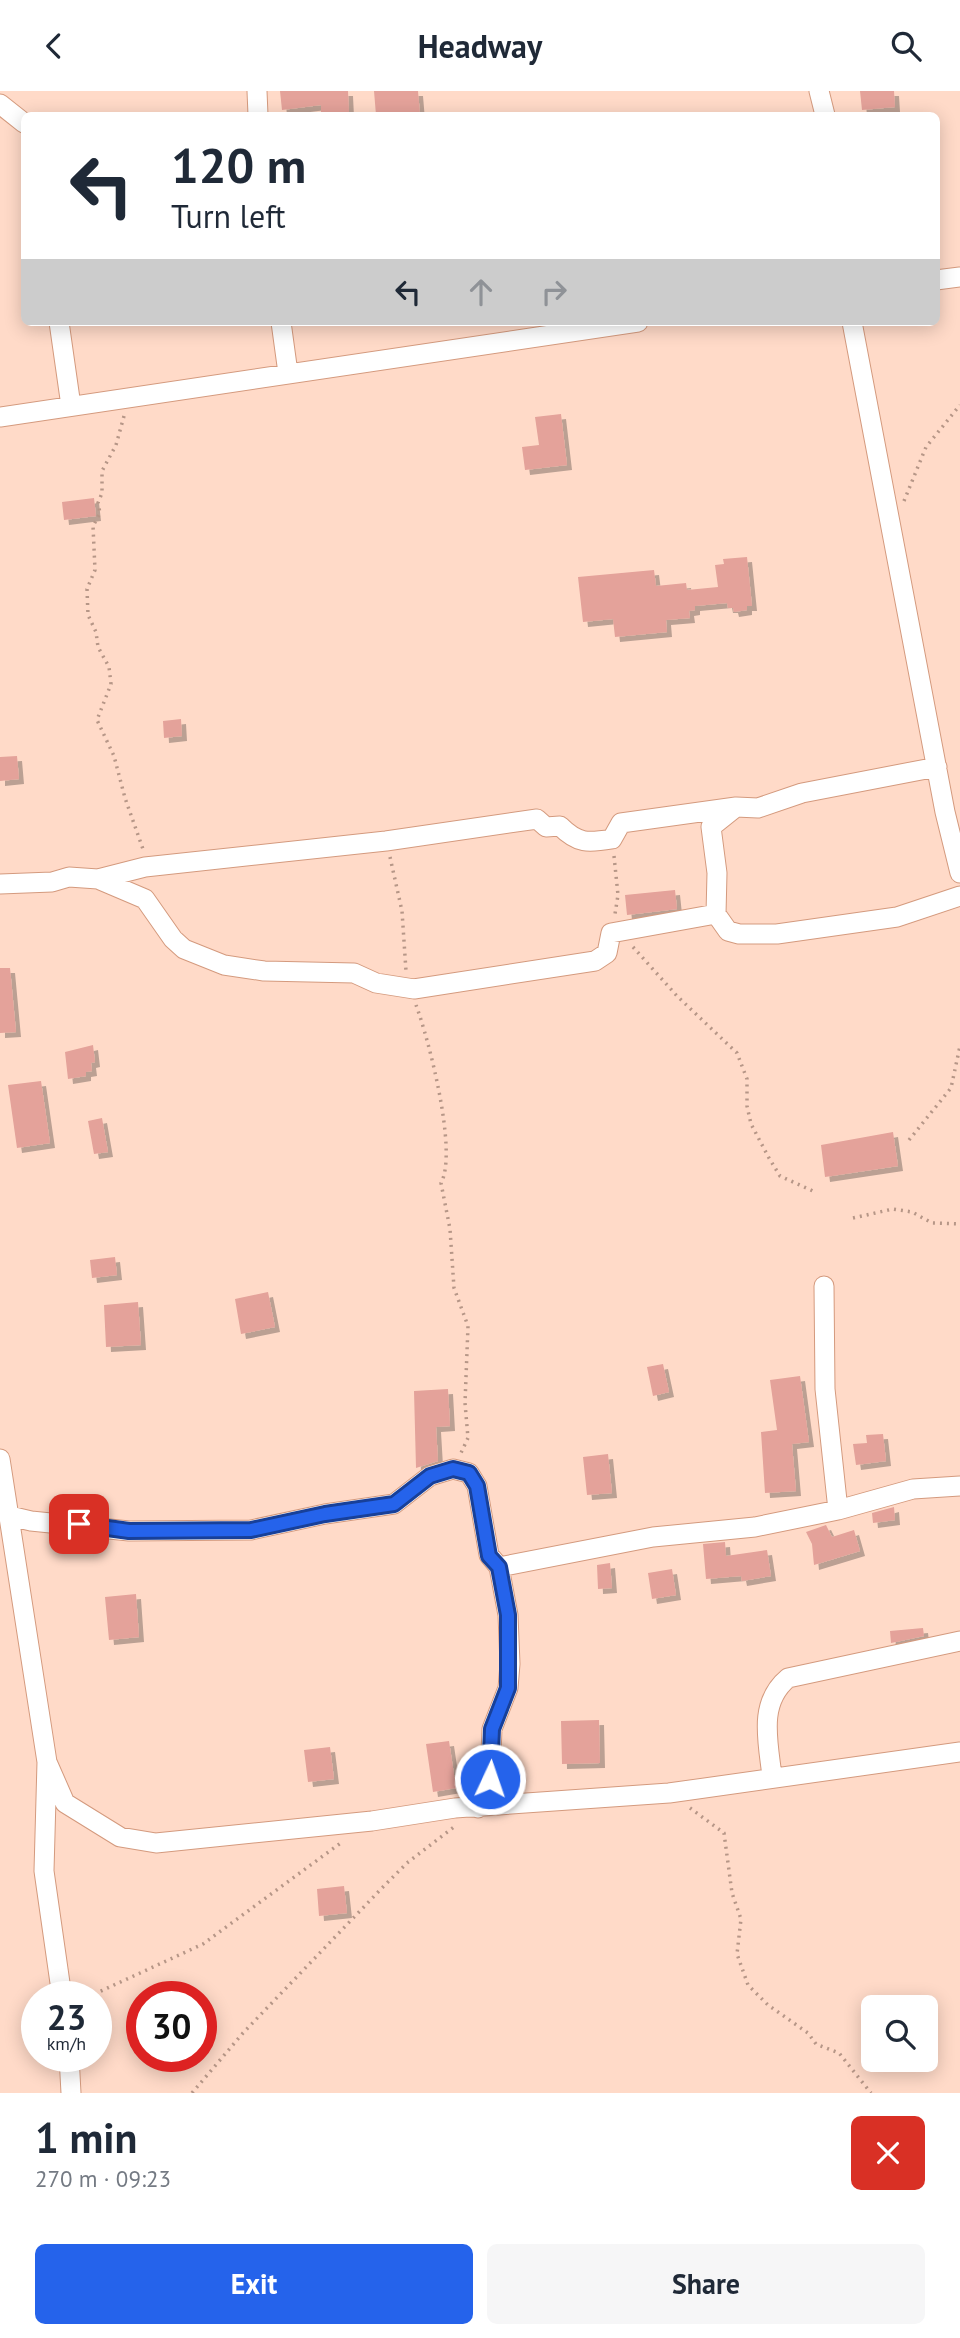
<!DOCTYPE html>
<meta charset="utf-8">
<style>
body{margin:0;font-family:"PT Sans",sans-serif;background:#f6f6f7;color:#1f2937;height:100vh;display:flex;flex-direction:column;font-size:26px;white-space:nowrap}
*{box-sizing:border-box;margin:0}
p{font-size:23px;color:#747a83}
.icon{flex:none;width:38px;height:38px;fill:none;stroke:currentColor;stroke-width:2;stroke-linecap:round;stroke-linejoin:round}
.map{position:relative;height:2002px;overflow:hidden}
.sheet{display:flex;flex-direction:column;background:#fff;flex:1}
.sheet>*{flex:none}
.hud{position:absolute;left:21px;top:21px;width:919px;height:214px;border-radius:10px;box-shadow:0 4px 18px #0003;background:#fff;color:#1f2937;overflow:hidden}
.fabs{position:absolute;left:861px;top:1904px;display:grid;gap:14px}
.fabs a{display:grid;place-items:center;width:77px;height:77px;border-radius:10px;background:#fff;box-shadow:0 4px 18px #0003;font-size:35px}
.speed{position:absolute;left:21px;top:1890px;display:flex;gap:14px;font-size:35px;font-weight:700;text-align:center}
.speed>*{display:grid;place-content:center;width:91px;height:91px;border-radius:50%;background:#fff;box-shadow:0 4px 18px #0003;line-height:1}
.speed small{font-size:18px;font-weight:400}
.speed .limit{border:10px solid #d22;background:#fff;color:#111}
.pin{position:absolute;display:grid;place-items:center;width:60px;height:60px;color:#fff;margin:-30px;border-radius:14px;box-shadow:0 4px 10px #0006}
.me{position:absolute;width:77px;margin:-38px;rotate:3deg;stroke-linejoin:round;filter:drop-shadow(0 0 5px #0008)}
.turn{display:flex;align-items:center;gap:24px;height:147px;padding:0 35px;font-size:32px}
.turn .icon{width:91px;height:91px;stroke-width:2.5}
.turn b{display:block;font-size:49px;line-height:60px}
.lanes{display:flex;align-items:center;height:66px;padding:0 35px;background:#0003;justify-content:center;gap:35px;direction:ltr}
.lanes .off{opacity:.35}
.round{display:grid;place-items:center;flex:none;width:74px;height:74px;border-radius:10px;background:#f6f6f7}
.summary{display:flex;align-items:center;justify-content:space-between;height:119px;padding:0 35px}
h1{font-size:42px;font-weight:800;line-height:52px}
.primary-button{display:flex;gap:14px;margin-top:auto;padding:14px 35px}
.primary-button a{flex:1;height:80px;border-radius:10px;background:#2563eb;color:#fff;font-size:28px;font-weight:800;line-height:80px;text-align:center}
.primary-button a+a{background:#f6f6f7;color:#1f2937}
header{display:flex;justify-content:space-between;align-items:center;height:91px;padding:0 35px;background:#fff;font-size:32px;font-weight:800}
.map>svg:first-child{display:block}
.building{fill:#e4a29a;filter:url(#shadow)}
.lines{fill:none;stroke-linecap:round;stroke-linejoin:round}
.street-casing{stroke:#d49a7e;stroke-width:21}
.path{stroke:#b69687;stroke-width:3.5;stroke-dasharray:2 5;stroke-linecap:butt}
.street{stroke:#fff;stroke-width:19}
.route-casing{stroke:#184099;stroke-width:18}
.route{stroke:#2563eb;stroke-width:12}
</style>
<header><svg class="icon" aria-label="back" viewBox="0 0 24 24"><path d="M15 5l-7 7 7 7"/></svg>Headway<svg class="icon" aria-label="search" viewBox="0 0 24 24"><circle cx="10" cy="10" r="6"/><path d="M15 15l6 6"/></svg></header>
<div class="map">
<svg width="960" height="2002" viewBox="0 0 960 2002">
<defs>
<filter id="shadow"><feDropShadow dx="5" dy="5" stdDeviation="0" flood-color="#0004"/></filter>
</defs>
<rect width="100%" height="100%" fill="#ffdac8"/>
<path class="building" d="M280 0H348L349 21 321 23V14L282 19Z
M374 0H418L420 24H376Z
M860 0H894L895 16 862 19Z
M561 323 567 374 525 379 522 356 539 354 535 326Z
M94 407 96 425 64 429 62 411Z
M747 466 752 515H747V519L734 521 733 517H728L727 512 695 515V519L689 520 690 527 666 529 667 541 615 546 613 528 583 531 578 486 654 479 656 495 686 492 687 499 718 496 715 474 724 473 723 468Z
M181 628 182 645 164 647 163 630Z
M17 665 19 688 0 690V666Z
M675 799 677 818 627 824 625 804Z
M0 877H10L16 941 0 942Z
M93 954 95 971 91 972 92 980 86 981V985L68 988 65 961Z
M41 990 50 1052 17 1057 8 994Z
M102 1027 108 1061 94 1063 88 1030Z
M893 1041 898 1075 825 1086 821 1054Z
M115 1166 117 1184 92 1187 90 1169Z
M268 1201 275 1236 241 1243 235 1208Z
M138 1211 141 1254 106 1256 104 1214Z
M663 1273 669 1301 653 1305 647 1276Z
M800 1285 809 1351 792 1353 796 1400 765 1402 761 1341 777 1339 770 1289Z
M448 1298 450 1335 436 1336 438 1370 416 1377 414 1300Z
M883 1343 886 1370 856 1374 853 1353 867 1352 866 1344Z
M608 1363 612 1402 587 1404 583 1366Z
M894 1416 895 1429 873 1432 872 1422Z
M826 1434 832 1446 854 1439 860 1460 814 1474 812 1453 806 1441Z
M725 1451 726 1465 767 1459 771 1485 742 1490 741 1485 706 1488 703 1453Z
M610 1472 612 1497 598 1498 597 1474Z
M672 1478 676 1504 652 1508 648 1482Z
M136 1503 139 1546 109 1549 105 1506Z
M923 1537 924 1545 891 1552 890 1540Z
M599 1629 600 1672 562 1673 561 1630Z
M449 1650 456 1697 433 1701 426 1653Z
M330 1656 334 1688 308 1691 304 1659Z
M344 1795 347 1822 319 1825 317 1798Z"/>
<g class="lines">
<g class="street-casing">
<path id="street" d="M257 0 258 24
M819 0 825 24
M0 13 24 32
M936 189 960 186
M59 231 71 315
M281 231 288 282
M852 231 945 721 960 782
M0 326 638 231
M98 788 145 808 173 848 184 858 224 874 264 880 354 882 376 892 414 898 595 870 607 862 611 842 716 823 728 840 739 843H777L897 826 960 805
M0 793 52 791 69 786 98 788 145 776 386 750 537 728 546 736 560 735C578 753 588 752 612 748L621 732 736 716
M716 823 717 782 711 736 736 716 758 717 802 702 937 676
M824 1195 825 1298 838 1419
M0 1368 47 1671 44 1780 62 1906
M10 1425 31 1430 129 1440 251 1439 325 1423 394 1413 430 1385 453 1378 469 1382 477 1395 489 1464 499 1476 508 1524 510 1573 508 1597 492 1638 490 1688 478 1717
M499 1476 653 1446 755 1436 838 1419 913 1398 960 1395
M47 1671 65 1712 120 1746 156 1752 372 1730 455 1717 669 1702 960 1661
M772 1685C768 1650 758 1612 788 1587L960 1550
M69 1965 71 2002"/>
</g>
<path class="path" d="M124 325 116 354 102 380V402L98 412 100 422 93 435 95 479 87 498 88 524 96 541 98 556 109 576 111 593 97 629 114 665 125 707 144 761
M904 410 926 356 960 314
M614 765 618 804 615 823
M390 766 402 820 406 880
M633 856 677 905 737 962 747 988V1015L751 1033 769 1067 780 1085 815 1101
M416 914C429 949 458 1061 441 1092L450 1138 454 1197 468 1235 465 1312 468 1347 460 1364
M909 1049 951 997 960 955
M853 1127 893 1118 912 1121 932 1132 960 1133
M690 1717 724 1742 732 1802 741 1828 737 1863 748 1894 768 1914 808 1942 816 1953 839 1962 871 2002
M88 1906 203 1853 342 1751
M192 2002 243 1942 382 1797 407 1772 454 1736"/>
<use href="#street" class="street"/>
</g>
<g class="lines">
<g class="route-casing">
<path id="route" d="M79 1433 129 1440 251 1439 325 1423 394 1413 430 1385 453 1378 469 1382 477 1395 489 1465 499 1476 508 1524V1597L492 1638 490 1688"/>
</g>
<use href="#route" class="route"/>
</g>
</svg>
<div class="fabs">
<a><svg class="icon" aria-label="search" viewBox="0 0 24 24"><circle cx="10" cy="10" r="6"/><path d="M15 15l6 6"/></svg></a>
</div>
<div class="speed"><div>23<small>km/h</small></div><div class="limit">30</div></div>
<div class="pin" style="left:79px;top:1433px;background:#d93025"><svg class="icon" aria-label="arrive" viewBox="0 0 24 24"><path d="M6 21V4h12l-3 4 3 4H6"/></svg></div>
<svg class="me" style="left:490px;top:1688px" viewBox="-20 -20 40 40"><circle r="17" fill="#2563eb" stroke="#fff" stroke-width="3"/><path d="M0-11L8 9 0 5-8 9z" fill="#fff"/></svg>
<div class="hud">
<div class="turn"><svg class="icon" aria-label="left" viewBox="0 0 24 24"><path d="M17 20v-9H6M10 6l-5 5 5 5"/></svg><div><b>120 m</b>Turn left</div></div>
<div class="lanes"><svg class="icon" aria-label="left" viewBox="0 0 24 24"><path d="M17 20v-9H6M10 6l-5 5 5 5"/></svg><svg class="icon off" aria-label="ahead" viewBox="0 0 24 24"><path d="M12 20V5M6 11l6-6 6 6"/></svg><svg class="icon off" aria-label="right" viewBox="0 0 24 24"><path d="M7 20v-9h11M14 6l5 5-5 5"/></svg></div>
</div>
</div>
<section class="sheet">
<div class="summary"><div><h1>1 min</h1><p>270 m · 09:23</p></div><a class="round" style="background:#d93025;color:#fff"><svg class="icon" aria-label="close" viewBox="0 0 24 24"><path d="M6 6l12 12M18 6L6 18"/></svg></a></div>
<div class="primary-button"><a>Exit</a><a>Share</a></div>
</section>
